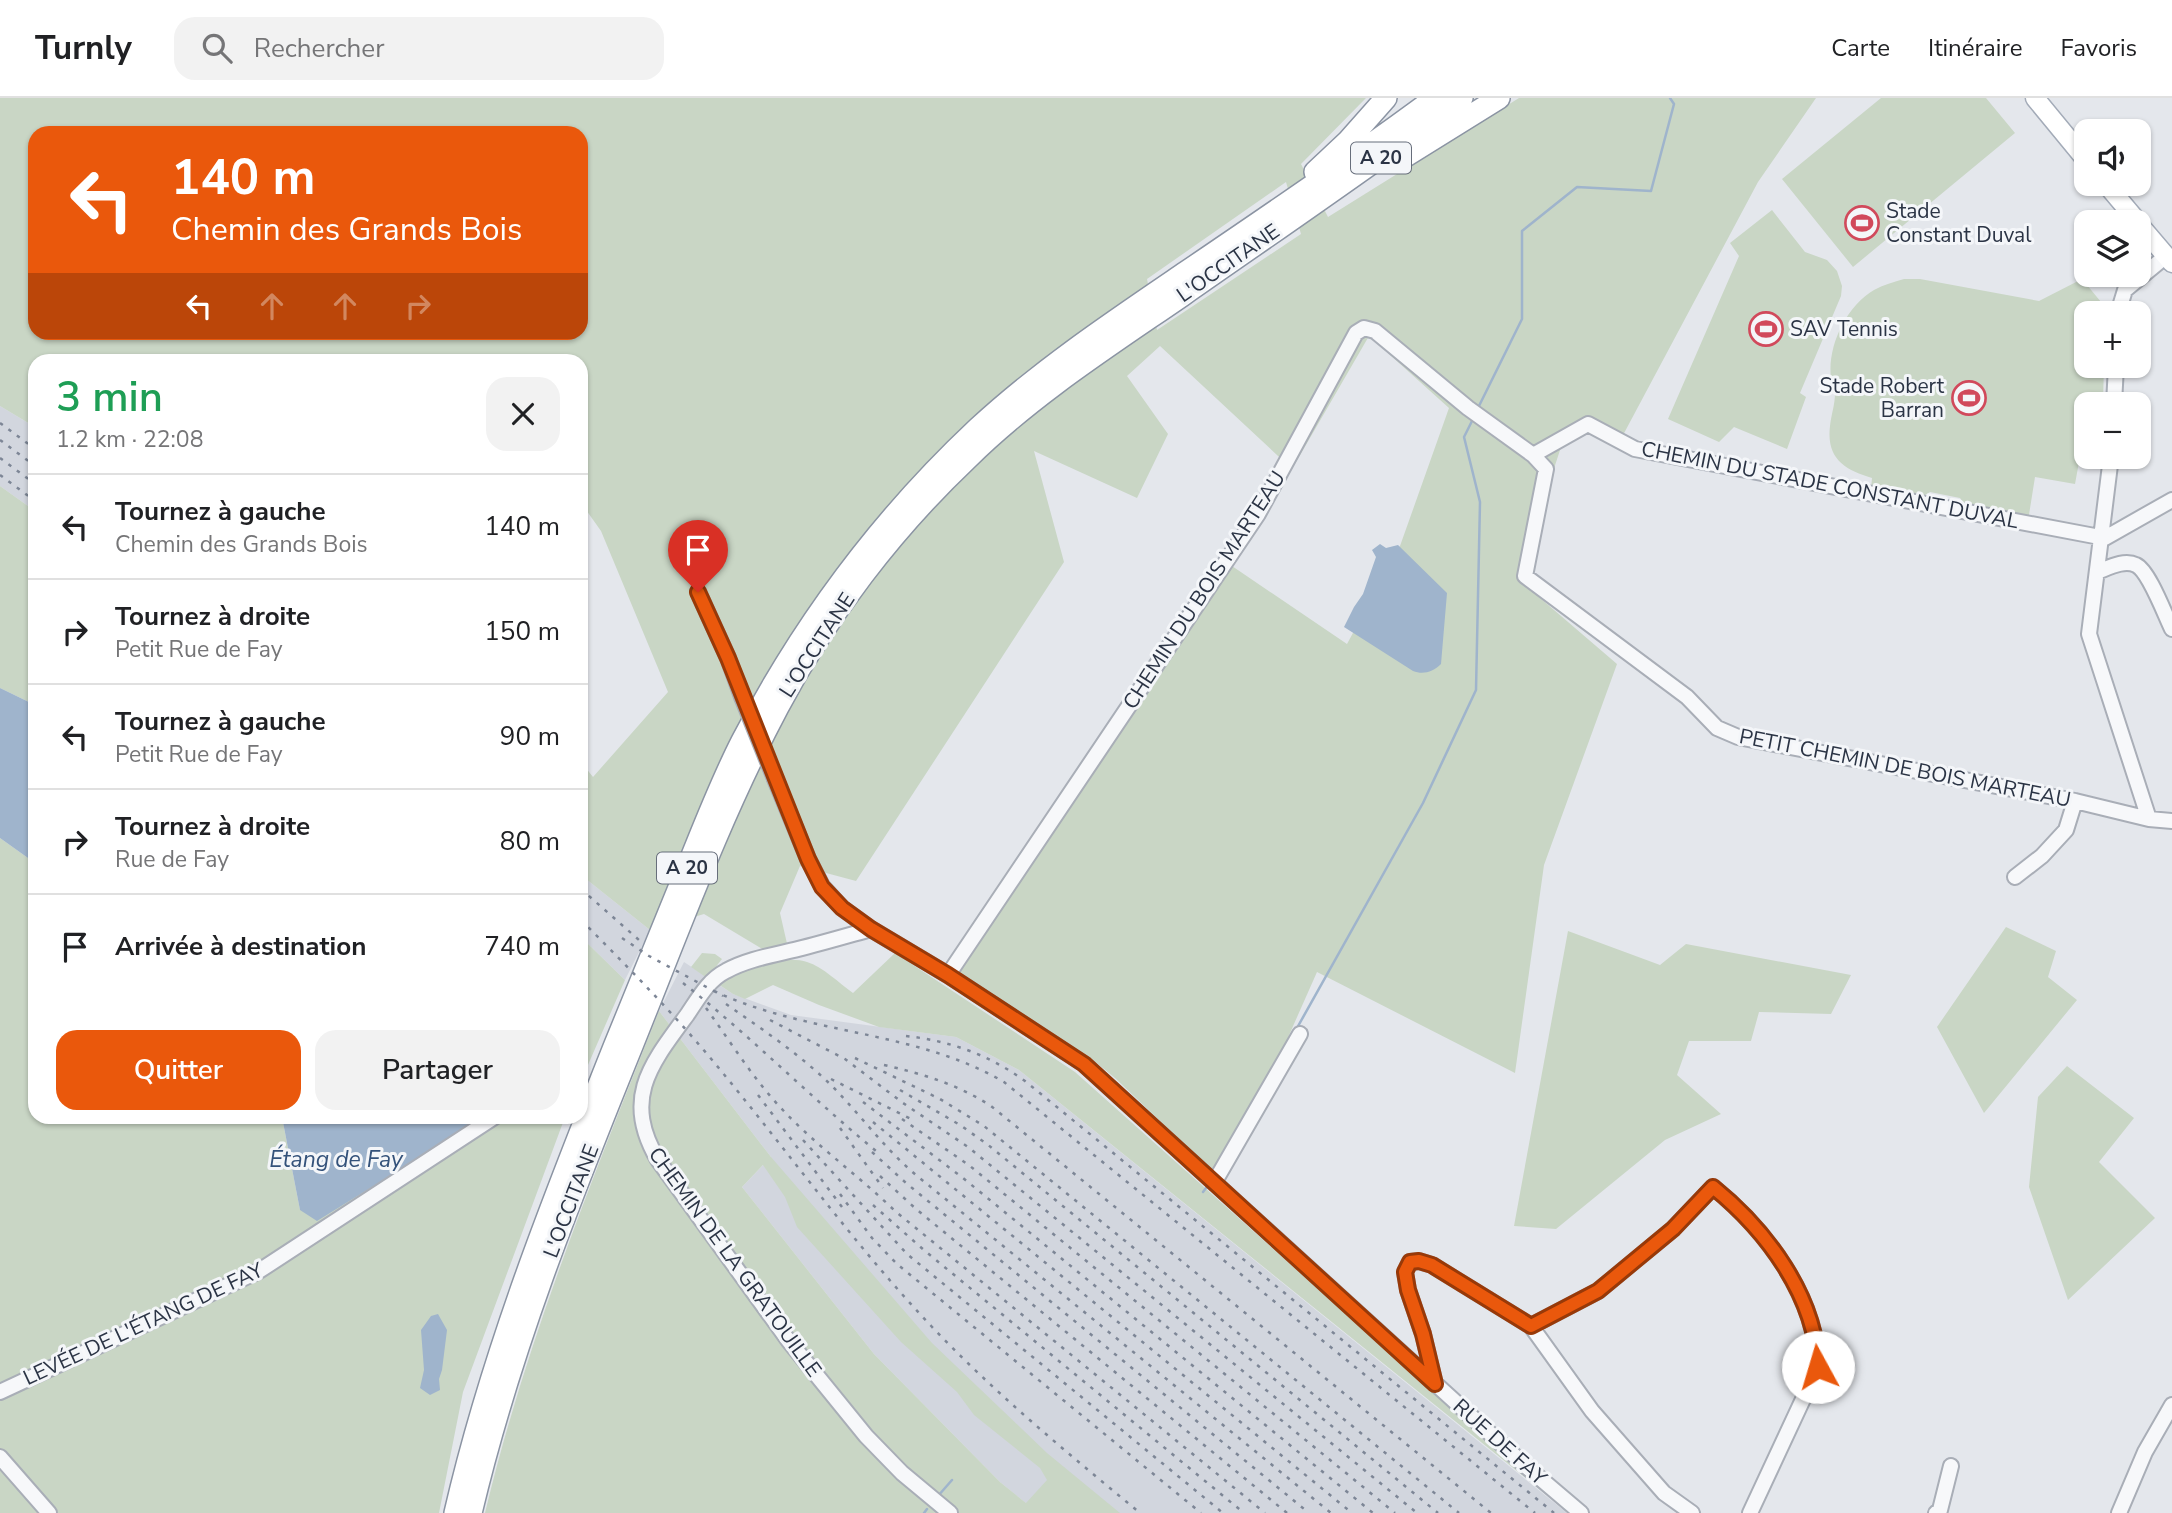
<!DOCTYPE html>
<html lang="fr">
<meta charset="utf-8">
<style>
body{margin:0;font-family:"Nunito Sans",sans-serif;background:#f2f2f2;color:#202124;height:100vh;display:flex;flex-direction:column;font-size:26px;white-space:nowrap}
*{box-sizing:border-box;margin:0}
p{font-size:23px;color:#757577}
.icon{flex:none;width:38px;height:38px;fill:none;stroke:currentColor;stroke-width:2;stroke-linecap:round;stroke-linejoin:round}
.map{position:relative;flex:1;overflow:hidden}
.panel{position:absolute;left:28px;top:256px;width:560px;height:770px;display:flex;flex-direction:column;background:#fff;border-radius:21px;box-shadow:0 2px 5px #0004}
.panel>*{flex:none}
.top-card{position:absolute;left:28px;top:28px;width:560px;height:214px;border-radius:21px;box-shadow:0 2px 5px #0004;background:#ea580c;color:#fff;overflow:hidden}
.fabs{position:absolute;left:2074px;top:21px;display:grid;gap:14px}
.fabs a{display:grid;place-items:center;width:77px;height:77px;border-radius:14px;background:#fff;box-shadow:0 2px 5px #0004;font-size:35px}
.pin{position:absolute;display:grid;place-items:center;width:60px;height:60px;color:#fff;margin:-72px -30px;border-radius:50% 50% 50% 0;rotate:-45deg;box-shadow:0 0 7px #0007}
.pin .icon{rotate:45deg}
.me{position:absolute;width:77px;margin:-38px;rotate:354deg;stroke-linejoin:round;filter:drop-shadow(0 0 5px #0008)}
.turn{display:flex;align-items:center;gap:24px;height:147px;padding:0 28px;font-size:32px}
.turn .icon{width:91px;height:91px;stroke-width:2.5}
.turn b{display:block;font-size:49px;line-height:60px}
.lanes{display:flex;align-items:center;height:66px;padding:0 28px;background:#0003;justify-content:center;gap:35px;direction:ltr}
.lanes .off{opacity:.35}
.round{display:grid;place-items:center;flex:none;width:74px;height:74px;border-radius:21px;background:#f2f2f2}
.overview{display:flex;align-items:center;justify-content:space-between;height:119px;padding:0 28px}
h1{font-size:42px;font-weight:600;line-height:52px;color:#1e9e55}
.action{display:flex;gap:14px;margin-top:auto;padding:14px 28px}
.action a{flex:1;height:80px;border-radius:21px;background:#ea580c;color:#fff;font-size:28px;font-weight:600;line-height:80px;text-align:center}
.action a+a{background:#f2f2f2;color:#202124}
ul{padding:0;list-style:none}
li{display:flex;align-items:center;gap:21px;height:105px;padding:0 28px;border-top:2px solid #e0e0e0}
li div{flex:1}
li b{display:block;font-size:26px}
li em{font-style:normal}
header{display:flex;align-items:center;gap:42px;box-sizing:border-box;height:98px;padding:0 35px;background:#fff;border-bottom:2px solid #e0e0e0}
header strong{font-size:33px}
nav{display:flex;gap:38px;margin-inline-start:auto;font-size:24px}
.search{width:490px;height:63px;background:#f2f2f2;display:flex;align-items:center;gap:18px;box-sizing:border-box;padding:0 24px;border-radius:21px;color:#757577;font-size:26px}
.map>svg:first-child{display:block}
.built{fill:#d2d6de}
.green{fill:#c9d6c5;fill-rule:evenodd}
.water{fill:#9fb4cc}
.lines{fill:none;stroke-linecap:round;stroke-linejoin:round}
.stream{stroke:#9fb4cc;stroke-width:2.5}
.minor-casing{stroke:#a9aeb7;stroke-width:18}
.major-casing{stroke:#a3abb8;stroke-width:21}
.highway-casing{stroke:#8b94a3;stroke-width:24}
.minor{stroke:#f7f8fa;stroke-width:14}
.major{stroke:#fff;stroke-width:18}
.highway{stroke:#fff;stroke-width:21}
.rail{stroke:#7d8696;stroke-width:2.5;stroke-dasharray:3.5 7;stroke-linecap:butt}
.minor-bridge-casing{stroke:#a9aeb7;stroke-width:18;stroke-linecap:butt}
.minor-bridge{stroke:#f7f8fa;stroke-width:14}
.route-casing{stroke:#983908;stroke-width:18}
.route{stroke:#ea580c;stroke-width:12}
.labels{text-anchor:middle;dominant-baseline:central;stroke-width:6;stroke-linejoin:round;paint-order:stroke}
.shield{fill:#f4f6f9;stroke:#676e7b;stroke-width:2}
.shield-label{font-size:19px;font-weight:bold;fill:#2b3445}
.poi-label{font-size:21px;fill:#2b3445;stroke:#f4f6f9;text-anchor:start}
.street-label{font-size:21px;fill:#2b3445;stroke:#f4f6f9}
.water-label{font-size:23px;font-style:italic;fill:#34527a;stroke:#f4f6f9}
</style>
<header>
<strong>Turnly</strong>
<div class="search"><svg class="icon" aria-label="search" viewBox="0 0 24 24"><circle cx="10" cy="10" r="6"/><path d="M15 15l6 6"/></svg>Rechercher</div>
<nav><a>Carte</a><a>Itinéraire</a><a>Favoris</a></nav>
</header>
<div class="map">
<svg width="2172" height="1415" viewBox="0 0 2172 1415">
<rect width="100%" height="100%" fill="#e4e7ec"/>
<path class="built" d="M0 308 35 329V413L0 388Z
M581 777 650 832 625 882 581 839Z
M684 864 733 896 791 917 956 939 1019 972 1567 1415H1038L1000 1384 874 1256 742 1089 771 1059 659 913Z"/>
<path class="green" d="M0 0H1366L1301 66 1328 119 1519 0H1816L1758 84 1622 339 1591 332 1561 349 1518 481 1617 566 1544 767 1515 975 1317 874 1224 1084 1115 980 1088 958 958 876 1232 468 1347 546 1400 448 1449 310 1369 238 1292 371 1160 248 1127 278 1168 336 1137 400 1034 353 1064 464 856 783 800 768 780 815 788 850 769 855 704 816 650 832 581 777V664L593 679 668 594 601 433 584 409 581 410V262H35V329L0 308ZM35 35H581V234H35ZM1286 84 1301 136 1157 232 1147 181Z
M1881 0H1986L2015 35 1853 169 1782 81Z
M1772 112 1805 154 1827 162 1837 173 1842 188 1841 198 1800 295 1806 299 1787 351 1734 329 1719 344 1668 321 1739 158 1730 145Z
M1904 181H1920L2039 203 2082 181 2106 210V215H2086V268H2104L2103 303 2102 306H2086V338L2083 342 2075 386 2035 379 2028 423 1968 411 1960 400 1930 394 1919 401 1871 391 1872 380C1845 372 1826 361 1830 328 1831 318 1835 306 1835 296 1835 291 1831 286 1831 280 1827 249 1846 208 1874 192 1883 187 1894 184 1904 181Z
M0 388 35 413V607L0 590Z
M0 740 35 765V1018L282 1019 300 1112 485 1019H565L463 1294 439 1415H0Z
M2006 829 2056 853 2048 879 2077 902 1984 1015 1937 929Z
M1568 833 1660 867 1686 846 1851 877 1831 916 1759 914 1751 943H1689L1677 977 1721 1016 1665 1042 1556 1131 1514 1128Z
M581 839 625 882 581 983Z
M702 855 715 856 722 861 707 880 691 869Z
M895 855 1075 974 1569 1415 1019 972 956 939 879 929 819 907 773 887 745 901 733 896 718 886C740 874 782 855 807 864 823 869 839 885 853 895Z
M659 913 771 1059 932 1245 1047 1355 1120 1415H485C526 1243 594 1077 659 913ZM763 1067 785 1099 797 1129 901 1244 957 1294 974 1317 1040 1370 1047 1382 1026 1405 1000 1384 874 1256 742 1089Z
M2067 968 2134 1020 2099 1064 2155 1120 2068 1202 2029 1089 2038 999Z"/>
<path class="water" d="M1380 446 1386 450 1398 447 1447 495 1441 566C1433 574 1423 577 1413 573L1344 529 1354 509 1363 496 1376 459 1372 452Z
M0 590 35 607V765L0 740Z
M282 1019H485L317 1123 300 1112Z
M438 1216 447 1232 442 1272 439 1281 440 1292 430 1297 420 1290 424 1272 421 1232 431 1218Z"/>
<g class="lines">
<path class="stream" d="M1477 312 1522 221V133L1577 89 1651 93 1674 6 1670 0
M1297 930 1423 705 1476 592 1480 404 1464 339 1473 321
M1203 1094 1209 1086
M938 1398 952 1382
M924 1415 927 1411"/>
<g class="minor-casing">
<path id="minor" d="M2118 215 2125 192 2166 158
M2114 306 2116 268
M1533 357 1588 326 1635 351 2105 440 2172 402
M2111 359 2089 536 2149 721 2172 723
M2097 474C2108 470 2124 461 2136 467 2149 473 2165 517 2172 531
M698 494 728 560 742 599
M775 681 808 761 822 788 842 810 871 831 948 877 1084 966 1528 1370 1581 1415
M2015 779 2042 758 2066 732 2075 703
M871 831C846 838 822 845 798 851 774 857 748 861 726 873 708 882 698 901 687 917 650 967 622 1001 658 1062L788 1242 866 1338 902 1375 950 1415
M948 877 1258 416 1356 235 1364 230 1375 233 1468 310 1533 357 1546 371 1525 478 1687 599 1717 630 1738 639 2075 703 2149 721
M1214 1085 1300 936
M1531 1228 1598 1193 1673 1131 1713 1089C1766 1132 1816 1198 1818 1269L1750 1415
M1435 1286 1423 1236 1408 1192 1405 1174 1410 1164 1419 1163 1432 1167 1531 1228 1592 1313 1664 1395 1692 1415
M0 1294 259 1173 496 1018
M0 1359 49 1415
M1936 1415 1940 1412 1951 1368
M2119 1415 2145 1354 2172 1307"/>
</g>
<g class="major-casing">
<path id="major" d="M2035 0 2086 62
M2106 86 2138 124
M2138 125 2172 165"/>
</g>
<g class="highway-casing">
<path id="highway" d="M1396 64 1499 0
M1315 74 1348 43 1386 0
M455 1415C492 1255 553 1102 614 949 638 891 661 833 685 775 703 731 720 686 742 643 803 526 881 421 978 330 1042 271 1114 223 1186 174 1270 117 1354 60 1435 0
M471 1415C509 1254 570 1101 632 948 678 834 720 718 778 609 826 518 893 431 968 360 1032 297 1109 248 1183 197 1276 132 1370 68 1462 0"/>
</g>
<use href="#minor" class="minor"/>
<use href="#major" class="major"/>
<use href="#highway" class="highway"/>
<path class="rail" d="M0 325 35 351
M0 342 35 368
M0 360 35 386
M0 377 35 403
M581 791 639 842
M581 822C630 871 678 920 722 974 788 1054 849 1139 920 1216 987 1289 1064 1352 1140 1415
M622 840 649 858 723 898
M683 885C752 939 813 1002 881 1057
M714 893C807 937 916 932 1004 984L1535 1415
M726 906C762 931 799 956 830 986 860 1016 883 1049 916 1077L1331 1415
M706 910C730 943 752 979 780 1009 815 1047 858 1077 895 1113L1265 1415
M770 922 845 961 903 1005 968 1049 1417 1415
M906 938C951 943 989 957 1025 983L1554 1415
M855 960 940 1001 984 1028 1459 1415
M884 967C923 976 957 986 991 1008L1491 1415
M831 981 913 1022
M900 992 960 1027 987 1046 1438 1415
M758 997 842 1109
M863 1004 963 1080 1373 1415
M902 1021 970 1068 1395 1415
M873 1024 1352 1415
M840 1030 883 1090
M803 1042 907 1156 1223 1415
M872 1054 906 1085 1309 1415
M880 1078 916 1111 1287 1415
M840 1096 872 1140 897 1166 1201 1415
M873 1107 925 1153 1244 1415"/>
<g class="minor-bridge-casing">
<path id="minor-bridge" d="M742 599 775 681"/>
</g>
<use href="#minor-bridge" class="minor-bridge"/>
</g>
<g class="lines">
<g class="route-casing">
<path id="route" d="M698 494 728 560 808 761 822 789 842 810 871 831 948 877 1084 966 1435 1286 1423 1236 1408 1192 1405 1174 1410 1164 1419 1163 1432 1167 1531 1228 1598 1193 1673 1131 1713 1089C1766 1132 1816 1198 1818 1269"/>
</g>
<use href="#route" class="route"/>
</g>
<defs>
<g id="stadium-ring" transform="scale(1.75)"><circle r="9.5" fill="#f4f6f9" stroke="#d1495b" stroke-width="1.5"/><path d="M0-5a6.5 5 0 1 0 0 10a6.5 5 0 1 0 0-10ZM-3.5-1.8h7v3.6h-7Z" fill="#d1495b"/></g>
</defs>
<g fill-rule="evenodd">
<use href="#stadium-ring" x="1862" y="125"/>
<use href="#stadium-ring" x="1766" y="231"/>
<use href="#stadium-ring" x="1969" y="300"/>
</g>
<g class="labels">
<g class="shield">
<rect x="1351" y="44.5" width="60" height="31" rx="5"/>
<rect x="657" y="754.5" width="60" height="31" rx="5"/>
</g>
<g class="shield-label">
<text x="1381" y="60">A 20</text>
<text x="687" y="770">A 20</text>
</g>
<g class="poi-label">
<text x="1886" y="113">Stade<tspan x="1886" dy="24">Constant Duval</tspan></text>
<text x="1790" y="231">SAV Tennis</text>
<text x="1944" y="288" text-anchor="end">Stade Robert<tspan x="1944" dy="24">Barran</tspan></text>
</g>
<g class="street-label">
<text transform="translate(1228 165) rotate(-35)">L'OCCITANE</text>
<text transform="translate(1830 387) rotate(11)">CHEMIN DU STADE CONSTANT DUVAL</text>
<text transform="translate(1204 492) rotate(-57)">CHEMIN DU BOIS MARTEAU</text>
<text transform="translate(817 547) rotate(-57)">L'OCCITANE</text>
<text transform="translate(1905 670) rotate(11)">PETIT CHEMIN DE BOIS MARTEAU</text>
<text transform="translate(571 1103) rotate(-69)">L'OCCITANE</text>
<text transform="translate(735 1164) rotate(54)">CHEMIN DE LA GRATOUILLE</text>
<text transform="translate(143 1226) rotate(-25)">LEVÉE DE L'ÉTANG DE FAY</text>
<text transform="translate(1500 1344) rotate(42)">RUE DE FAY</text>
</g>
<g class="water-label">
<text x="336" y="1061">Étang de Fay</text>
</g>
</g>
</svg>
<div class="fabs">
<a><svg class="icon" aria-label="sound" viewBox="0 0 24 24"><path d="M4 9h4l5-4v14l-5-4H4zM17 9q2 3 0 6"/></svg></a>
<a><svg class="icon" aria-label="layers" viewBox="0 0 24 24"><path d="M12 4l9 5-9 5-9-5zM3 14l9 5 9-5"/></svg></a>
<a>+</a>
<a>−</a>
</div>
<div class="pin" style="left:698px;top:494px;background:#d93025"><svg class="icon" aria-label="arrive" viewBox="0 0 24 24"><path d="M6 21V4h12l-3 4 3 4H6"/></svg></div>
<svg class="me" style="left:1818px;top:1269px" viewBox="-20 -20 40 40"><circle r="19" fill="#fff"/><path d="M0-13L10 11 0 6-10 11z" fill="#ea580c"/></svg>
<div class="top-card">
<div class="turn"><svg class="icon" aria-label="left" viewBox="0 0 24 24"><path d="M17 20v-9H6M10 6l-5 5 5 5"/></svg><div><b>140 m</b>Chemin des Grands Bois</div></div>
<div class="lanes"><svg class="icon" aria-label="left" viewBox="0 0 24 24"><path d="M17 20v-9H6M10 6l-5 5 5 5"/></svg><svg class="icon off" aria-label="ahead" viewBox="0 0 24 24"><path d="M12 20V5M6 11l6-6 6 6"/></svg><svg class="icon off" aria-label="ahead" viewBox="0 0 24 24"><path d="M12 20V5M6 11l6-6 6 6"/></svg><svg class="icon off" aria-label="right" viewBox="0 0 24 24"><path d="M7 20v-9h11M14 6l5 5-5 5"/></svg></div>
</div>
<section class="panel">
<div class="overview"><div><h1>3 min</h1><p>1.2 km · 22:08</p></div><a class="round"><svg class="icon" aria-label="close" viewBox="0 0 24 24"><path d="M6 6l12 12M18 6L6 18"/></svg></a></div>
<ul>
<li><svg class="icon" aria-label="left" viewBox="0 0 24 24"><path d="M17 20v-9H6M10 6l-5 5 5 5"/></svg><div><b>Tournez à gauche</b><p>Chemin des Grands Bois</p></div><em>140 m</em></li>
<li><svg class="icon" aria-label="right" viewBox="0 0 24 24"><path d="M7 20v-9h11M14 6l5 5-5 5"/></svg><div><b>Tournez à droite</b><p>Petit Rue de Fay</p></div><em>150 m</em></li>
<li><svg class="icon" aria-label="left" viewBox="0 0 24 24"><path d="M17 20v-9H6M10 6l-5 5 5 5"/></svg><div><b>Tournez à gauche</b><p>Petit Rue de Fay</p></div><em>90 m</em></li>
<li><svg class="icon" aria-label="right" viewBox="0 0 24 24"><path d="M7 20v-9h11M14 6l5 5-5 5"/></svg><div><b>Tournez à droite</b><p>Rue de Fay</p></div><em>80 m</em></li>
<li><svg class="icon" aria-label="arrive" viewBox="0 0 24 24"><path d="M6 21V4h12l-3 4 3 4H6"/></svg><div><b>Arrivée à destination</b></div><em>740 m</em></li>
</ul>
<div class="action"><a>Quitter</a><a>Partager</a></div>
</section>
</div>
